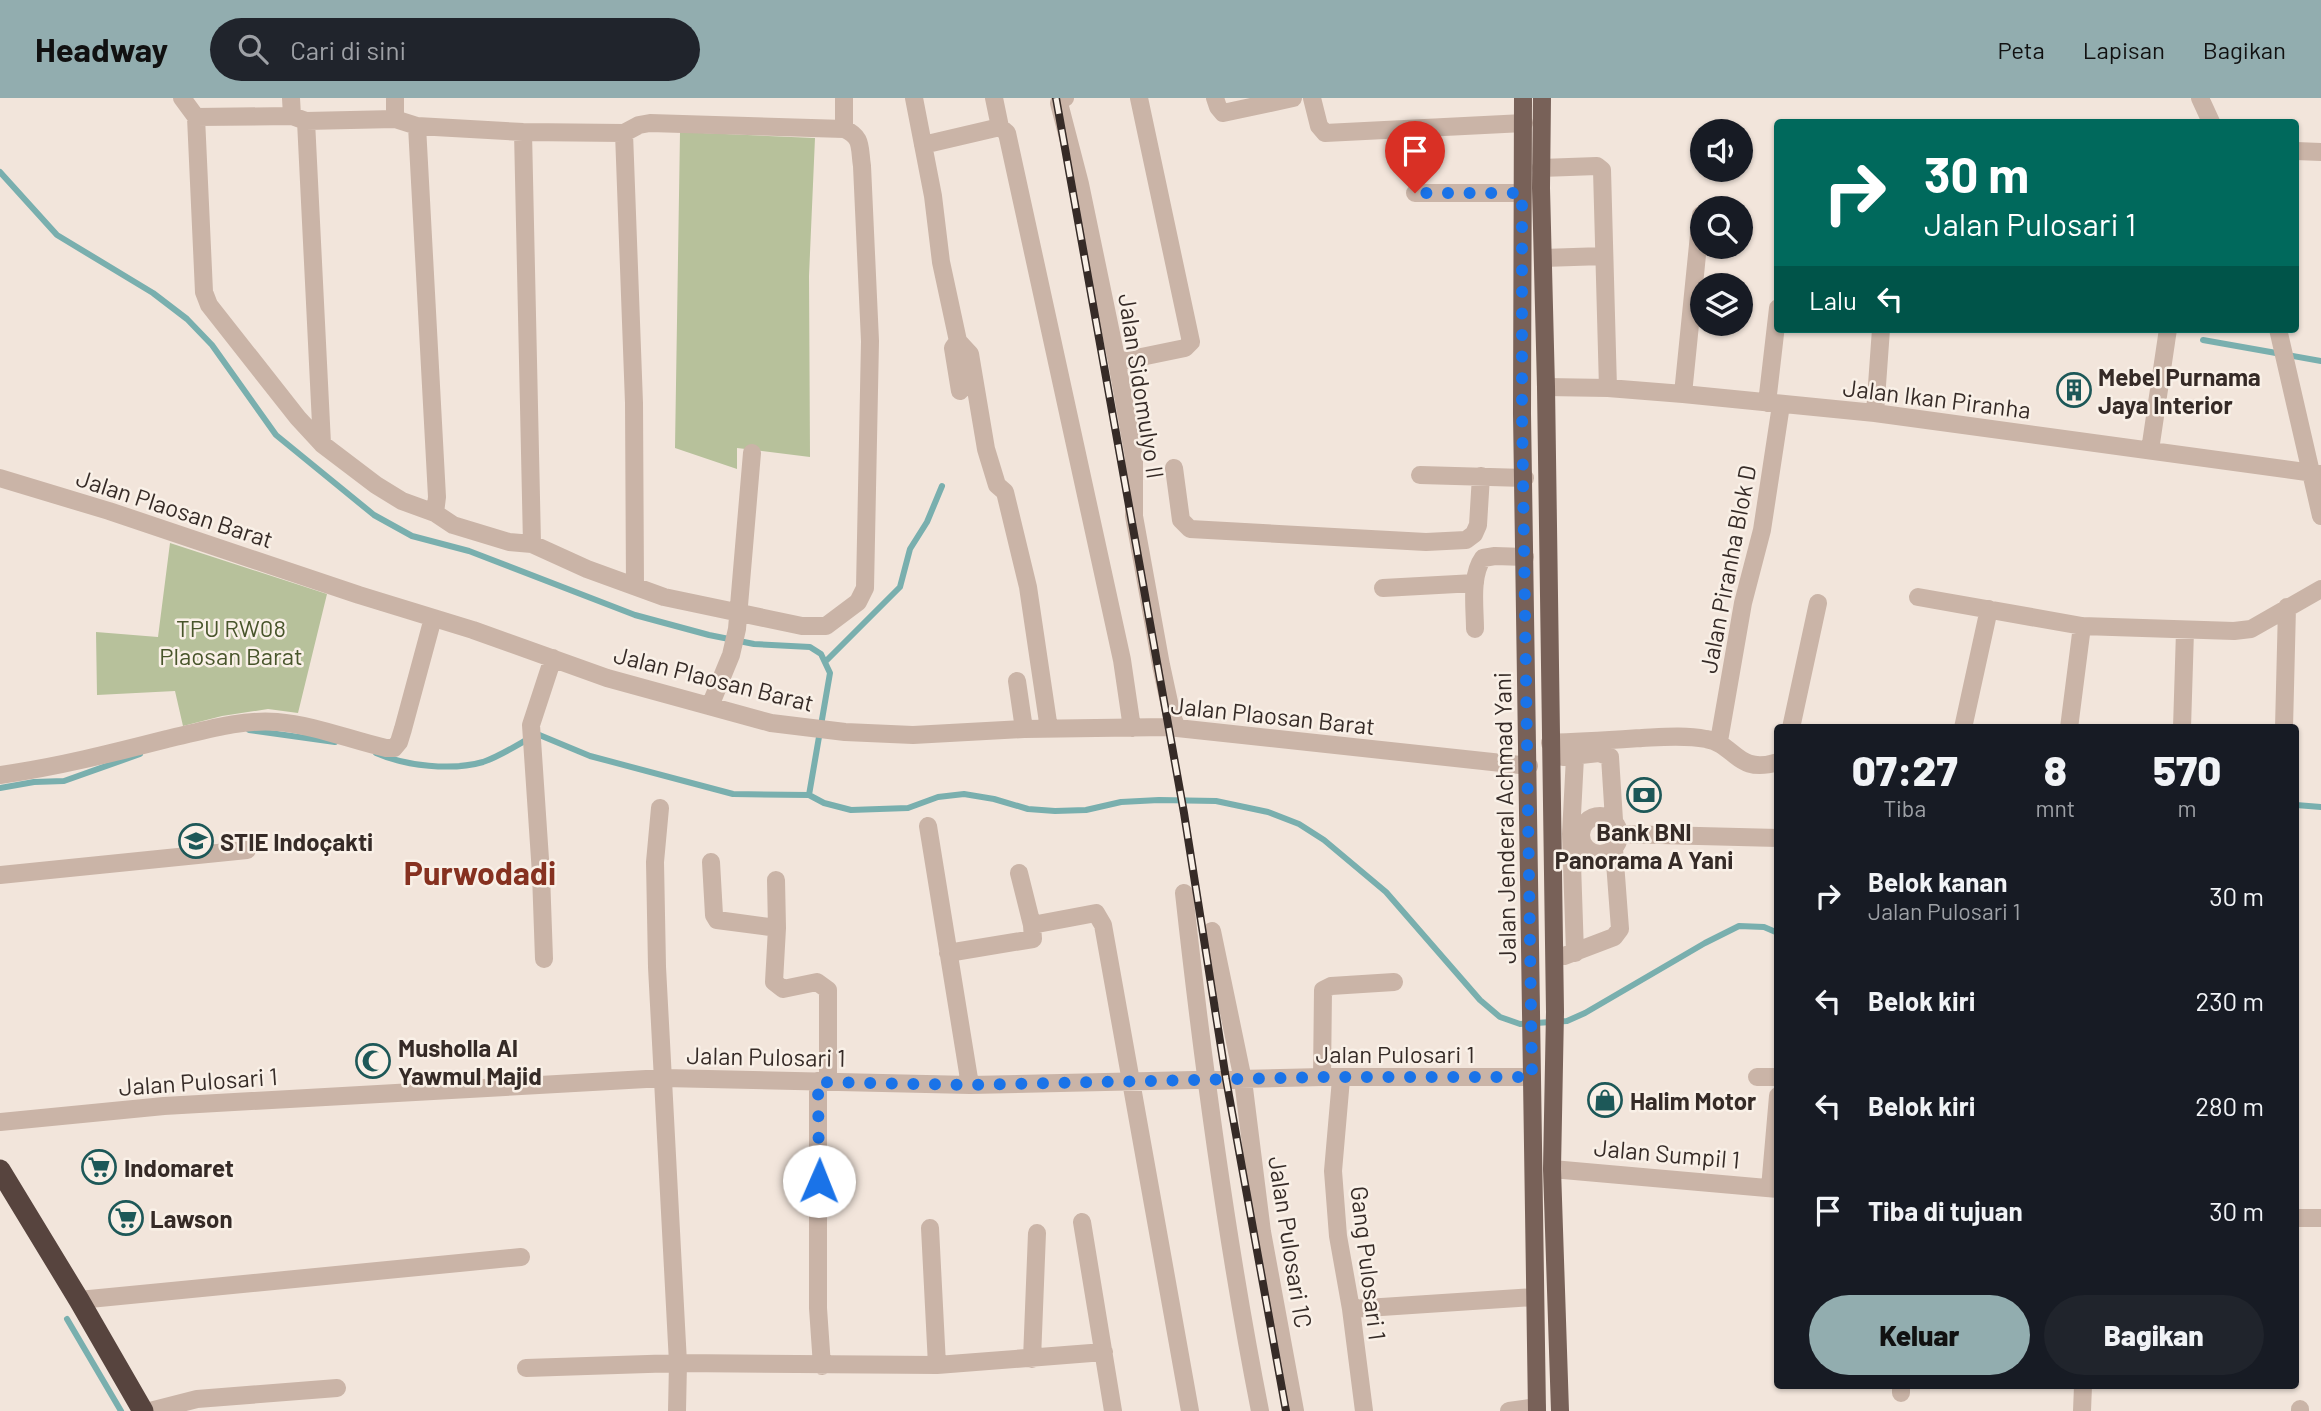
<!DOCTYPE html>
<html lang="id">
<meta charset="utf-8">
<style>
body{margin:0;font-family:Barlow,sans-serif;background:#20242c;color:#f1f3f6;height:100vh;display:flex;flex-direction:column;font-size:26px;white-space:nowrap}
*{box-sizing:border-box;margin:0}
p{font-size:23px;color:#9ea1a6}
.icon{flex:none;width:38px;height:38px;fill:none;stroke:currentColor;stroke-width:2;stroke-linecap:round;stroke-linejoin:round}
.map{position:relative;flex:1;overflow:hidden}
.sheet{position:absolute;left:1774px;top:626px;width:525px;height:665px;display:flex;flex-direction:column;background:#171b24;border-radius:7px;box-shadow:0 2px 5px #0004}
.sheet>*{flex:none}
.top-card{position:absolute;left:1774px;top:21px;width:525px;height:214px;border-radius:7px;box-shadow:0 2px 5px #0004;background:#00695c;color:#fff;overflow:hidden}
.controls{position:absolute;left:1690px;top:21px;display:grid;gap:14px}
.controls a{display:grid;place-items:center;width:63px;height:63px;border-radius:50%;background:#171b24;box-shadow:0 2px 5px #0004;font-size:35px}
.pin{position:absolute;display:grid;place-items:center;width:60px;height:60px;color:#fff;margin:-72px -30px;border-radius:50% 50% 50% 0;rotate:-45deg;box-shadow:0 0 7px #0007}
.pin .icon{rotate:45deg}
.me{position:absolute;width:77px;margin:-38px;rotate:1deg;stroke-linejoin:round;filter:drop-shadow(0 0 5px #0008)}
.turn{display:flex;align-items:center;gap:24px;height:147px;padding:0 35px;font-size:32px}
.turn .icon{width:91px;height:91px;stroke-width:2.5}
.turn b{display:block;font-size:49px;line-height:60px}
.then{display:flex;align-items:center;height:66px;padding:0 35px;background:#0003;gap:14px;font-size:26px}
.eta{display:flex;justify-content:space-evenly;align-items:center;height:119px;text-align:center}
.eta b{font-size:42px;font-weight:800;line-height:49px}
.button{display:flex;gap:14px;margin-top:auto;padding:14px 35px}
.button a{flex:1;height:80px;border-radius:42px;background:#92adaf;color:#111;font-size:28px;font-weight:800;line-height:80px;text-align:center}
.button a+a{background:#20242c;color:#f1f3f6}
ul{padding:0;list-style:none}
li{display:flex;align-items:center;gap:21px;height:105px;padding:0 35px}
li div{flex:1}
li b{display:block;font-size:26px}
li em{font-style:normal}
header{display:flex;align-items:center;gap:42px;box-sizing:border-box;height:98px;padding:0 35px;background:#92adaf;color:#111}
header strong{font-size:33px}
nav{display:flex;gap:38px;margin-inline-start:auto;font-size:24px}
.search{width:490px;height:63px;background:#20242c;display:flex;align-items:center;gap:18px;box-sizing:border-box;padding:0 24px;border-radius:38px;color:#9ea1a6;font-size:26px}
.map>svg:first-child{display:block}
.green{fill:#b7c19b}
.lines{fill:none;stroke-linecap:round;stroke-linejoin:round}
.stream{stroke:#79afae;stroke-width:6}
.minor{stroke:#cab4a7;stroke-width:18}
.major{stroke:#786158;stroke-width:18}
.highway{stroke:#57443e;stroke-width:21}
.rail-casing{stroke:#362b27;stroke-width:8}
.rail{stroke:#f9f0e7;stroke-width:5;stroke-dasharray:16;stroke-linecap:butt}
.route{stroke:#1a73e8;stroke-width:12;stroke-dasharray:0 21.6}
.labels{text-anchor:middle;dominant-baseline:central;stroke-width:5;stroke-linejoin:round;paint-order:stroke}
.poi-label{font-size:24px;font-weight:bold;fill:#362b27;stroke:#f9f0e7;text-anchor:start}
.street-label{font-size:24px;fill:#362b27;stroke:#f9f0e7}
.park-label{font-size:24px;fill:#48552b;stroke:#f9f0e7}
.district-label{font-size:32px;font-weight:bold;fill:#863120;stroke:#f9f0e7}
</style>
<header>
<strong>Headway</strong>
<div class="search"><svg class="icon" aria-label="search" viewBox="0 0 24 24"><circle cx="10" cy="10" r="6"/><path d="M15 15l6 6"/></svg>Cari di sini</div>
<nav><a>Peta</a><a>Lapisan</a><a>Bagikan</a></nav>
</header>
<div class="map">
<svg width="2321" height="1313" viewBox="0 0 2321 1313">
<rect width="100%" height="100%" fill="#f2e5db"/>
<path class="green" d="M680 34 815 40 809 178 810 359 737 350V371L675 350Z
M170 445 327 496 298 615 268 611 222 618 183 628 175 593 97 597 96 534 158 539Z"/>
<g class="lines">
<path class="stream" d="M0 74 57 137 153 195 187 221 212 247 276 337 374 417 412 438 469 453 635 517 709 537 754 546 810 549 821 556 830 575 809 697
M2203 242 2321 263
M826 563 900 489 910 451 927 424 942 388
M249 632 335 644
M376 655C405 668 452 673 483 664 501 658 520 645 537 636L590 658 733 696 809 697 824 705 851 712 908 710 938 699 964 696 994 701 1028 711 1055 713 1086 712 1121 704 1159 702 1216 703 1268 714 1299 726 1324 742 1386 794 1480 902 1500 919 1520 926 1567 923 1585 915 1705 845 1739 828 1764 829 1778 835
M0 690 34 684 64 683 140 656
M2296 707 2321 709
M67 1221 121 1313"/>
<path class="minor" d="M182 0 196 19 204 194 209 207 298 320 322 346 376 387 402 403 435 415 453 427 509 444 532 446 587 471 664 499 802 528H826L858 504 865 490 870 243 862 68C859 49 863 39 844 31L650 25 639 27 624 35 523 34 417 28 395 21 306 23 292 18 196 19
M291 0 292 18
M914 0 933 98 941 164 958 243 970 256 986 351 997 387 1005 394 1028 489 1049 631
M994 0 1000 29 1007 35 1122 562 1132 630
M1065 0 1060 2 1059 5 1080 86 1117 264 1134 360V418L1161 567 1172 618 1177 630
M1215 0 1218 9 1223 15 1293 0
M1312 0 1319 28 1325 35 1524 25
M2200 0 2211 24
M395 21V0
M306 23 322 346
M417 28 437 399 435 415
M844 31V0
M523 34 532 446
M624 35 634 305 635 488
M923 47 1000 29
M2296 53 2321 54
M1541 70 1597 68 1602 72 1608 290
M1415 95H1522
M1543 160 1604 158
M2278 231 2321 418
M958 243 953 250 960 293
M1117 264 1185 250 1191 244 1139 0
M1546 289 1608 290 1683 296 1875 315 2321 376
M1683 296 1701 117
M1767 305 1778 210
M1875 315 1881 231
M2150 352 2168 231
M1174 370 1181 422 1190 431 1426 444 1466 442 1474 436 1478 427 1481 378
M1420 377 1525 380
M0 380 109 413 359 497 473 532 607 580 771 625 845 634 913 637 1024 631 1168 629 1529 668
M1383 490 1475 485
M1918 499 2082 528 2234 533 2251 531 2321 491
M1475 531C1475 510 1470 478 1483 460L1495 458 1525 459
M1017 583 1024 631
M710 608 731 557 737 531 752 355
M1791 630 1818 505
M1963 630 1989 511
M2069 630 2082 528
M2182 630 2185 533
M2284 630 2287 509
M1719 643 1743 505 1762 432 1781 307
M1550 645C1581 644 1611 642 1642 640 1663 639 1685 637 1706 641 1736 646 1736 677 1778 664
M1563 659 1599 655 1610 659 1614 722
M0 677C57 669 112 655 167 641 203 633 240 621 277 624 315 627 350 642 386 650H394L399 644 403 631 433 520
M660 710 655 764 657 869 678 1265 677 1313
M1581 737a19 19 0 1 1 38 0a19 19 0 1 1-38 0Z
M928 728 970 987
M1620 736 1778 740
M711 764 714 817 717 822 777 830
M1019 775 1032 827
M0 777 247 752
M776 782 777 830 774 884 783 891 817 884 828 892V984
M1184 795C1203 968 1226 1141 1260 1313
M1212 833 1243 982 1262 1134 1295 1313
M948 855 1033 841 1032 827 1096 815 1103 827 1190 1313
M1575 855 1571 736 1575 659
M1564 858 1614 839 1620 831 1614 751
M544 861 541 776 531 627 553 560
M1322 979 1323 892 1331 888 1394 884
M1757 979H1778
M1341 981 1333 1073 1338 1138 1351 1211 1364 1313
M818 983V1210L822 1268
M0 1024 164 1008 664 980 970 987 1322 979H1532
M1552 1071 1778 1091
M1770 1090 1778 998
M2296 1120H2321
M1082 1124 1113 1313
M930 1130 937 1267
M79 1202 521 1159
M1351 1211 1534 1199
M1032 1261 1037 1135
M526 1270 678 1265 937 1267 1104 1254
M1901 1288V1295
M150 1313 197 1301 337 1290
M1509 1313 1537 1309
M2082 1313 2083 1288
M2300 1313V1311"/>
<path class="major" d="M1523 0 1522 316 1537 1313
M1542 0 1541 90 1546 289 1555 914 1552 1071 1560 1313"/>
<path class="highway" d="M0 1072 79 1202 143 1313"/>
<g class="rail-casing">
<path id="rail" d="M1056 0 1184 715 1226 981 1286 1313"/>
</g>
<use href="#rail" class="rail"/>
</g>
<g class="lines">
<path class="route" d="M819 1083 818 984 970 987 1322 979H1532L1522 316V95H1415"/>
</g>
<defs>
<g id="building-ring" transform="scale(1.75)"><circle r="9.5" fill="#f9f0e7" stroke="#1d5858" stroke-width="1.5"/><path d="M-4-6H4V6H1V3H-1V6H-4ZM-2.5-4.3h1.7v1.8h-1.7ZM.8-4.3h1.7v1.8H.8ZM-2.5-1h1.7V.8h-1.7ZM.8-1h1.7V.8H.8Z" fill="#1d5858"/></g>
<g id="bank-ring" transform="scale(1.75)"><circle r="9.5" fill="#f9f0e7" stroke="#1d5858" stroke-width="1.5"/><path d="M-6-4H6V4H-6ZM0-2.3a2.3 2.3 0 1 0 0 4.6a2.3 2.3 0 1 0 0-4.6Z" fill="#1d5858"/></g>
<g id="university-ring" transform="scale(1.75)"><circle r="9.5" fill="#f9f0e7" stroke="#1d5858" stroke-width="1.5"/><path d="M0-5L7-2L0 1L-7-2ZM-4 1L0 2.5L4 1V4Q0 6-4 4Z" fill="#1d5858"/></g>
<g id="mosque-ring" transform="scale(1.75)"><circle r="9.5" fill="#f9f0e7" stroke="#1d5858" stroke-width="1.5"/><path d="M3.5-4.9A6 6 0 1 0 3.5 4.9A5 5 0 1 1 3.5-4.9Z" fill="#1d5858"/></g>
<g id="shop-ring" transform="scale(1.75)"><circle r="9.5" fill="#f9f0e7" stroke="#1d5858" stroke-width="1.5"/><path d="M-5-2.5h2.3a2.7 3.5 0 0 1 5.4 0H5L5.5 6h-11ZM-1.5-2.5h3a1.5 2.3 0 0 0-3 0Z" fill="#1d5858"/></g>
<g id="supermarket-ring" transform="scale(1.75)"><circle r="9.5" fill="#f9f0e7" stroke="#1d5858" stroke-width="1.5"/><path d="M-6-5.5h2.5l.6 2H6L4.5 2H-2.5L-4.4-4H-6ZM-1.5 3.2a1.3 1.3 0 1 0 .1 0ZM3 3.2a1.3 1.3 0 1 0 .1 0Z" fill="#1d5858"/></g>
</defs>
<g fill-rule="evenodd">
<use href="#building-ring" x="2074" y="292"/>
<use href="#bank-ring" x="1644" y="697"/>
<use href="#university-ring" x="196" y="743"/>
<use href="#mosque-ring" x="373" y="963"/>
<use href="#shop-ring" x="1605" y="1002"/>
<use href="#supermarket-ring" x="99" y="1069"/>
<use href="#supermarket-ring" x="126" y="1120"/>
</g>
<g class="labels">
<g class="poi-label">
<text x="2098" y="278">Mebel Purnama<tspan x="2098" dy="28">Jaya Interior</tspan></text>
<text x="1644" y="733" text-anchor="middle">Bank BNI<tspan x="1644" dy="28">Panorama A Yani</tspan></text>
<text x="220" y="743">STIE Indoçakti</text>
<text x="398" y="949">Musholla Al<tspan x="398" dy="28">Yawmul Majid</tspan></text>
<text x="1630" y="1002">Halim Motor</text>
<text x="124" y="1069">Indomaret</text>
<text x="150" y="1120">Lawson</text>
</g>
<g class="street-label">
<text transform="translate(1142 288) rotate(81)">Jalan Sidomulyo II</text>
<text transform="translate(1937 300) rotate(7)">Jalan Ikan Piranha</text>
<text transform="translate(175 410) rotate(18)">Jalan Plaosan Barat</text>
<text transform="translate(1727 471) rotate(-79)">Jalan Piranha Blok D</text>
<text transform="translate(714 580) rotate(14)">Jalan Plaosan Barat</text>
<text transform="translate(1273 617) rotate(6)">Jalan Plaosan Barat</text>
<text transform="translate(1504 720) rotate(-91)">Jalan Jenderal Achmad Yani</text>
<text x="1395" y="955">Jalan Pulosari 1</text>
<text transform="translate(766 958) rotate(1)">Jalan Pulosari 1</text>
<text transform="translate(198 983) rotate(-4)">Jalan Pulosari 1</text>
<text transform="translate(1667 1055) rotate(5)">Jalan Sumpil 1</text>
<text transform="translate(1291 1144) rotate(81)">Jalan Pulosari 1C</text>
<text transform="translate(1369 1165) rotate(83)">Gang Pulosari 1</text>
</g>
<g class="park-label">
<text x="231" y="529">TPU RW08<tspan x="231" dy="28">Plaosan Barat</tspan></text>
</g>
<g class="district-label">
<text x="480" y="774">Purwodadi</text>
</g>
</g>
</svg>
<div class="controls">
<a><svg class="icon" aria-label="sound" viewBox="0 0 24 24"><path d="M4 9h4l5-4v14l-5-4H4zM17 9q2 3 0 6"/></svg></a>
<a><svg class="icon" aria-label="search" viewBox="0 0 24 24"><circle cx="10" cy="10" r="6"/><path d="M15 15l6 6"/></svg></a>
<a><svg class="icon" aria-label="layers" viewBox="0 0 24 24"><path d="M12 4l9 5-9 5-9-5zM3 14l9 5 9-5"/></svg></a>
</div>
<div class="pin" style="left:1415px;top:95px;background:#d93025"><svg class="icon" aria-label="arrive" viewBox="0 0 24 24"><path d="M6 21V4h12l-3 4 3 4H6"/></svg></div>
<svg class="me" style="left:819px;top:1083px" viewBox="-20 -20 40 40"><circle r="19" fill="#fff"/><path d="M0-13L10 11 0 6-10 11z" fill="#1a73e8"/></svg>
<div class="top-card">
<div class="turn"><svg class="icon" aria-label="right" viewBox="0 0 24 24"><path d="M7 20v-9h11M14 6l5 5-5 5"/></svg><div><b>30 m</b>Jalan Pulosari 1</div></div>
<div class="then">Lalu<svg class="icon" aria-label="left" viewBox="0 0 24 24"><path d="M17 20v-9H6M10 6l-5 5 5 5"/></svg></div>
</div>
<section class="sheet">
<div class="eta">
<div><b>07:27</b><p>Tiba</p></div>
<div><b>8</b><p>mnt</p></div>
<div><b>570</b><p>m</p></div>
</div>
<ul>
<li><svg class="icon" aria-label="right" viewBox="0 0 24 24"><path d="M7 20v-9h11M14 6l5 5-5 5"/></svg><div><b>Belok kanan</b><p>Jalan Pulosari 1</p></div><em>30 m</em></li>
<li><svg class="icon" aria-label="left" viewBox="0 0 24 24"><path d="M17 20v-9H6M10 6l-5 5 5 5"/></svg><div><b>Belok kiri</b></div><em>230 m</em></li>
<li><svg class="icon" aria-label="left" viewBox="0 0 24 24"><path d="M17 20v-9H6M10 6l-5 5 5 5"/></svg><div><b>Belok kiri</b></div><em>280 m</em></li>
<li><svg class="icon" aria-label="arrive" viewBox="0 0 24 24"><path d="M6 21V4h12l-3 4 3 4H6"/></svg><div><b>Tiba di tujuan</b></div><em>30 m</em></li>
</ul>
<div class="button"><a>Keluar</a><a>Bagikan</a></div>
</section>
</div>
